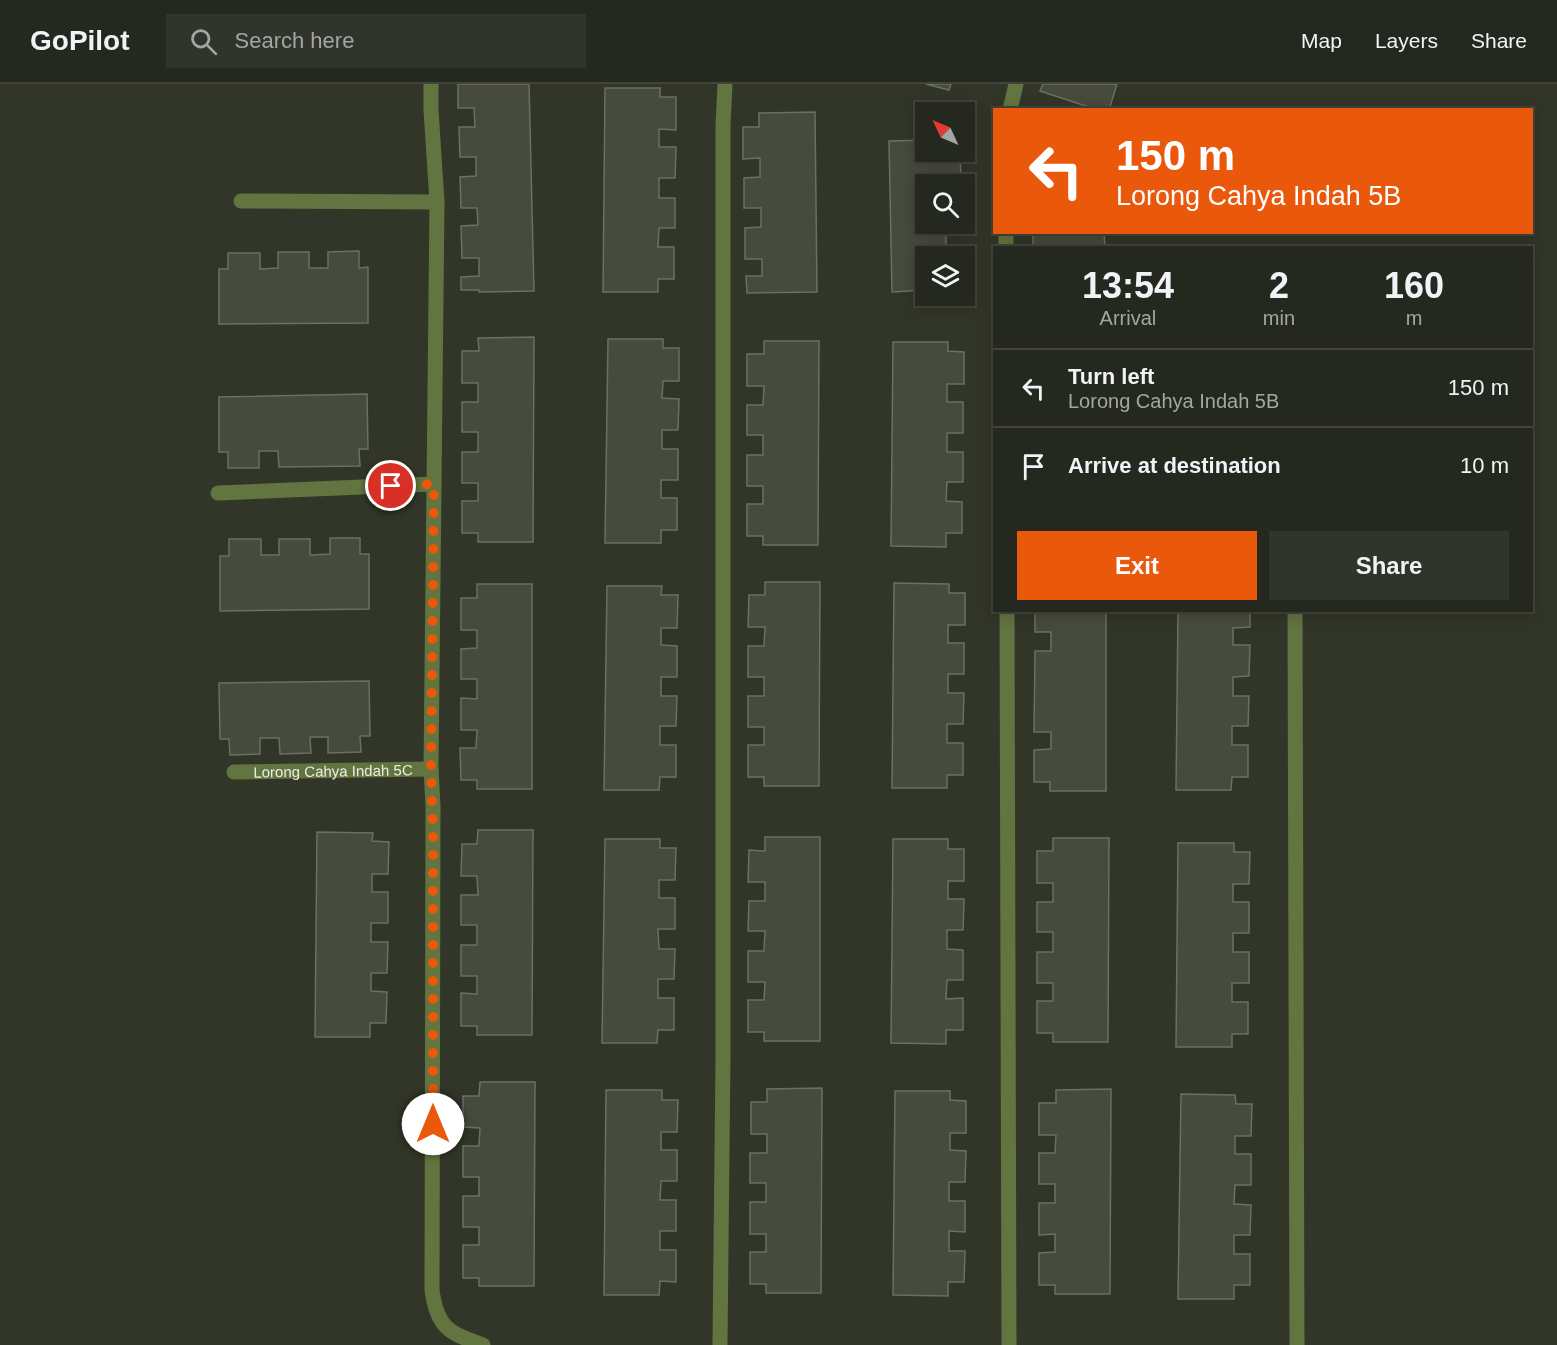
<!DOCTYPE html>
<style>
body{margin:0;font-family:Arial,sans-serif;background:#31342b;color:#f1f3f6;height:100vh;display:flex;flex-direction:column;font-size:22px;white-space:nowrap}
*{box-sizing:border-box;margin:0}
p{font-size:20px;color:#a3a6a4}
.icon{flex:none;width:33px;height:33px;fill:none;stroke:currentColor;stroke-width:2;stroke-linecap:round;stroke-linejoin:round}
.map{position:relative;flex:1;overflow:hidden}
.side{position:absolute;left:993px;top:162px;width:540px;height:366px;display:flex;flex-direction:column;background:#25281e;border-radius:0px;box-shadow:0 3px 15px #0003,0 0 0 2px #42443c}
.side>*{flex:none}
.banner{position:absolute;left:993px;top:24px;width:540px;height:126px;border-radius:0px;box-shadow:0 3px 15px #0003,0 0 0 2px #42443c;background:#ea580c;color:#fff;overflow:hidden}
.needle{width:39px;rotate:314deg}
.buttons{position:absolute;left:915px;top:18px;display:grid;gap:12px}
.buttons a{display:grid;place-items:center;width:60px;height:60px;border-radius:0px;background:#25281e;box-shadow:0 3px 15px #0003,0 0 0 2px #42443c;font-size:30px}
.pin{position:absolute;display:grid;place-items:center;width:51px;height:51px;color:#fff;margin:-26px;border:3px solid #fff;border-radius:50%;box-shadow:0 2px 6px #0007}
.me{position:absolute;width:66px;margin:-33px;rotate:0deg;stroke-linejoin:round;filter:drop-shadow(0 0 4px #0008)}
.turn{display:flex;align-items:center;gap:21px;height:126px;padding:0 24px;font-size:27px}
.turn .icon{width:78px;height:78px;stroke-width:2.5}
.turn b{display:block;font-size:42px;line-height:51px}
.eta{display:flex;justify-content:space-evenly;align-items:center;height:102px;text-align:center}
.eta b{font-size:36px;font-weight:800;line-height:42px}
.button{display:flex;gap:12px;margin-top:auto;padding:12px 24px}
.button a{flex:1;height:69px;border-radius:0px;background:#ea580c;color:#fff;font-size:24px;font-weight:800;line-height:69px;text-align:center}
.button a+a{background:#31342b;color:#f1f3f6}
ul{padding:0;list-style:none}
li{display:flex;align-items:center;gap:18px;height:78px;padding:0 24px;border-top:2px solid #42443c}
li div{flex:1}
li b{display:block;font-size:22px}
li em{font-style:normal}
header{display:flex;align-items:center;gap:36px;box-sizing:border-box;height:84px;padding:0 30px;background:#25281e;border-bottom:2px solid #42443c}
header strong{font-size:28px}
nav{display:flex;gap:33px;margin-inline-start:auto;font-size:21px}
.search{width:420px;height:54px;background:#31342b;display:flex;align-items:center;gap:15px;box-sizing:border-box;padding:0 21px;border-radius:0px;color:#a3a6a4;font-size:22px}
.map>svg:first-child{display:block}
.building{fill:#464b3d;stroke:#6b7162;stroke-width:1.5}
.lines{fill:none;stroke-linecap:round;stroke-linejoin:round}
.minor{stroke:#627440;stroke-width:15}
.route{stroke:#ea580c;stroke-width:10;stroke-dasharray:0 18}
.labels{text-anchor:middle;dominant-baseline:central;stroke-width:4.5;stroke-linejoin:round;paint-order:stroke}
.street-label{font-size:15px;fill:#e9ece3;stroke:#272c1e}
</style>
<header>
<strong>GoPilot</strong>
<div class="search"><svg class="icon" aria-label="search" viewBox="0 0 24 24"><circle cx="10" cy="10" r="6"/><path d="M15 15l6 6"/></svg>Search here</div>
<nav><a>Map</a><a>Layers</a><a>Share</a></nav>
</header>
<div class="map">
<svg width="1557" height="1261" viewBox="0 0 1557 1261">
<rect width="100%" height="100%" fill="#313628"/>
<path class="building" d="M458 0H529L534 207 479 208V206H461V193L479 192V174H462L461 142 478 141 477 124H461L460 93 476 92V73H460L459 43H475L474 24H458Z
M926 0H951L949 6Z
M1043 0H1117L1109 26H1098L1040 7Z
M605 4H660V13H676V46L659 45V63H676L675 94H659V114H675V144H659L658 163H674V195H658V208H603Z
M815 28 817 208 747 209 746 192H762V175H745V144L761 143V124H744V94L760 93V74L743 75V43H759V29Z
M926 56V68H960L961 97H945V100H926V140H962V146H946V165H962L963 172H926V206L892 208 889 57Z
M1033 148H1104L1105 164H1033Z
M359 167V184L368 183V239L219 240V185H228V169H260V185L278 184V168H309V184H328V168Z
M534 253 533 458H478V449H462V417H478V399H462V368H478V348H462V318H478V299H462V267H479L478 254Z
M608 255H663V264H679V297H663L662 314 679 315 678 346H662V365H678V396H661V414H677V446H661V459H605Z
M764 257H819L818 461H763V452H747V420H763V402H747V371H763V351H747V321H763L764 302H747V270H764Z
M893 258H948V267L964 268V300H947V318H963V349H947V368H963V398H947L946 417 962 418V449H946V463L891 462Z
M367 310 368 365H359L360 382 279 383 278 367H259V384H228V368H219V313Z
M330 454H360V470H369V525L220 527V472H229V455H261V471H279V455H310V471L330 470Z
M765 498H820L819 702H764V693H748V661H764V643H748V612H764V593H748V562H764L765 543H748L749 511H765Z
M894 499 949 500V509H965V541H948V559H964V590H948V609H964L963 640H947V659H963V691H947V704H892Z
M477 500H532V705H477V696H461L460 664H476L477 646H461V614L477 615V595H461V565L477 564V546H461V514H477Z
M607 502H662L661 511H678L677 544H661V561L677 562V593H661V612H677L676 642H660V661H676V693H660L659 706H604Z
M1035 526H1106V707H1050V698H1034V666L1051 665V648H1034L1035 567H1051V548H1035Z
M1178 526H1250V543L1233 544V561H1250L1249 592 1233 593V612H1249L1248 642H1232V661H1248V693H1232L1231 706H1176Z
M369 597 370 652H360L361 668 328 669V653H310L311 669 280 670 279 654H260V670L230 671 229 655H220L219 599Z
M478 746H533L532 951H477V942H461V909L477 910V892H461V861H477V841H461V811H478L477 792H461L462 760H477Z
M317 748 373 749 372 757 389 758 388 790H372V808H388V839H371V858H388L387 889H371V907L387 908 386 939H370V953H315Z
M765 753H820V957H764V948H748V916H764L765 898H748V867H764L765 847H748L749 817H765V798H748L749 766 765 767Z
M1053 754H1109L1108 958H1053V949H1037V917H1053V899H1037V868H1053V848H1037V818H1053V799H1037V767H1053Z
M605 755H660V764H676L675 796H659V814H675V845H658L659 865H675L674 895H658V914H674V946H658L657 959H602Z
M893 755H948V765H964V797H948V815H964L963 846H947V865L963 866V896H947L946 915 963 914V946H946V960L891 959Z
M1178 759H1234V768H1250L1249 800H1233V818H1249V849H1233V868H1249V899H1232V918H1248V950H1232V963H1176Z
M480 998H535L534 1202H479V1194H463V1161H479V1143H463V1112H479V1093H463V1062H479L480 1044 463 1043V1012H479Z
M822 1004 821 1209H766V1200H750V1168H766V1150H750V1118H766V1099H750V1069H767V1050H751V1018H767V1005Z
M1111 1005 1110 1210H1055V1201H1039V1169L1055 1168V1150L1039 1151V1119H1055V1100H1039V1069H1055L1056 1051H1039V1019H1056V1006Z
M606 1006H662V1016H678L677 1048H661V1066H677V1097H661L660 1116H676V1147H660V1166H676V1198L660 1197 659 1211H604Z
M895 1007H950V1016L966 1017V1049H950V1066L966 1067 965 1098H949V1117H965V1148L949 1147V1167H965L964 1198H948V1212L893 1211Z
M1181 1010 1235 1011 1236 1020H1252L1251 1052H1235V1070H1251V1101H1235L1234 1120 1251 1121 1250 1151H1234V1170H1250V1201H1234V1215H1178Z"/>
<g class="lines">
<g class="minor">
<path d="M431 0V26L437 118 431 685 433 722 432 1206C437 1244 449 1249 483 1261"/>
<path d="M1010 26 1016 0"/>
<path d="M241 117 437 118"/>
<path d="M1006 148V164"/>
<path d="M218 409 434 400"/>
<path d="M1007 526 1009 1261"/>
<path d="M1295 526 1297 1261"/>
<path id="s1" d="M234 688 431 685"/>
<path d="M720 1261 723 972V41L725 0"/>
</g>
</g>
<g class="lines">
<path class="route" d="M391 402 434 400 431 685 433 745V1040"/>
</g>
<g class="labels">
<g class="street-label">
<text stroke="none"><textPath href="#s1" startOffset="99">Lorong Cahya Indah 5C</textPath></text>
</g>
</g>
</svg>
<div class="buttons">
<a><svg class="needle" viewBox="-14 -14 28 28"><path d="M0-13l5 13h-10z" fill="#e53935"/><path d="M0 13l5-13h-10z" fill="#a3a6a4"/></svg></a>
<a><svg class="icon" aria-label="search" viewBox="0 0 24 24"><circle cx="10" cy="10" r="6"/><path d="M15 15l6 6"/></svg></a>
<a><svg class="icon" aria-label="layers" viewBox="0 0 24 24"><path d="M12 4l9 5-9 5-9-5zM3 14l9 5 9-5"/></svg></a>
</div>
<div class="pin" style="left:391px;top:402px;background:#d93025"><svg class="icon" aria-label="arrive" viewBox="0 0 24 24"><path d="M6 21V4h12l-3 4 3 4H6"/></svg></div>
<svg class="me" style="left:433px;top:1040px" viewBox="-20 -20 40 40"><circle r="19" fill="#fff"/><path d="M0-13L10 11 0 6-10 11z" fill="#ea580c"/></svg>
<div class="banner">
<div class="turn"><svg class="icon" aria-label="left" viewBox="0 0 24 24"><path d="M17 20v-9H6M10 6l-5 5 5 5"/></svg><div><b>150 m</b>Lorong Cahya Indah 5B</div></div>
</div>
<section class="side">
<div class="eta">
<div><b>13:54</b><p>Arrival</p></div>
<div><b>2</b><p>min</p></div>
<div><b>160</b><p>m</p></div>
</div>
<ul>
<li><svg class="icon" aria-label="left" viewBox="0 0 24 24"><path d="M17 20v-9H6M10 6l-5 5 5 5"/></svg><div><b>Turn left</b><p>Lorong Cahya Indah 5B</p></div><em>150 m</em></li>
<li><svg class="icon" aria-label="arrive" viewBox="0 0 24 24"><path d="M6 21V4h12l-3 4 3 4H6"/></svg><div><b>Arrive at destination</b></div><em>10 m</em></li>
</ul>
<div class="button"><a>Exit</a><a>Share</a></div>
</section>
</div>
